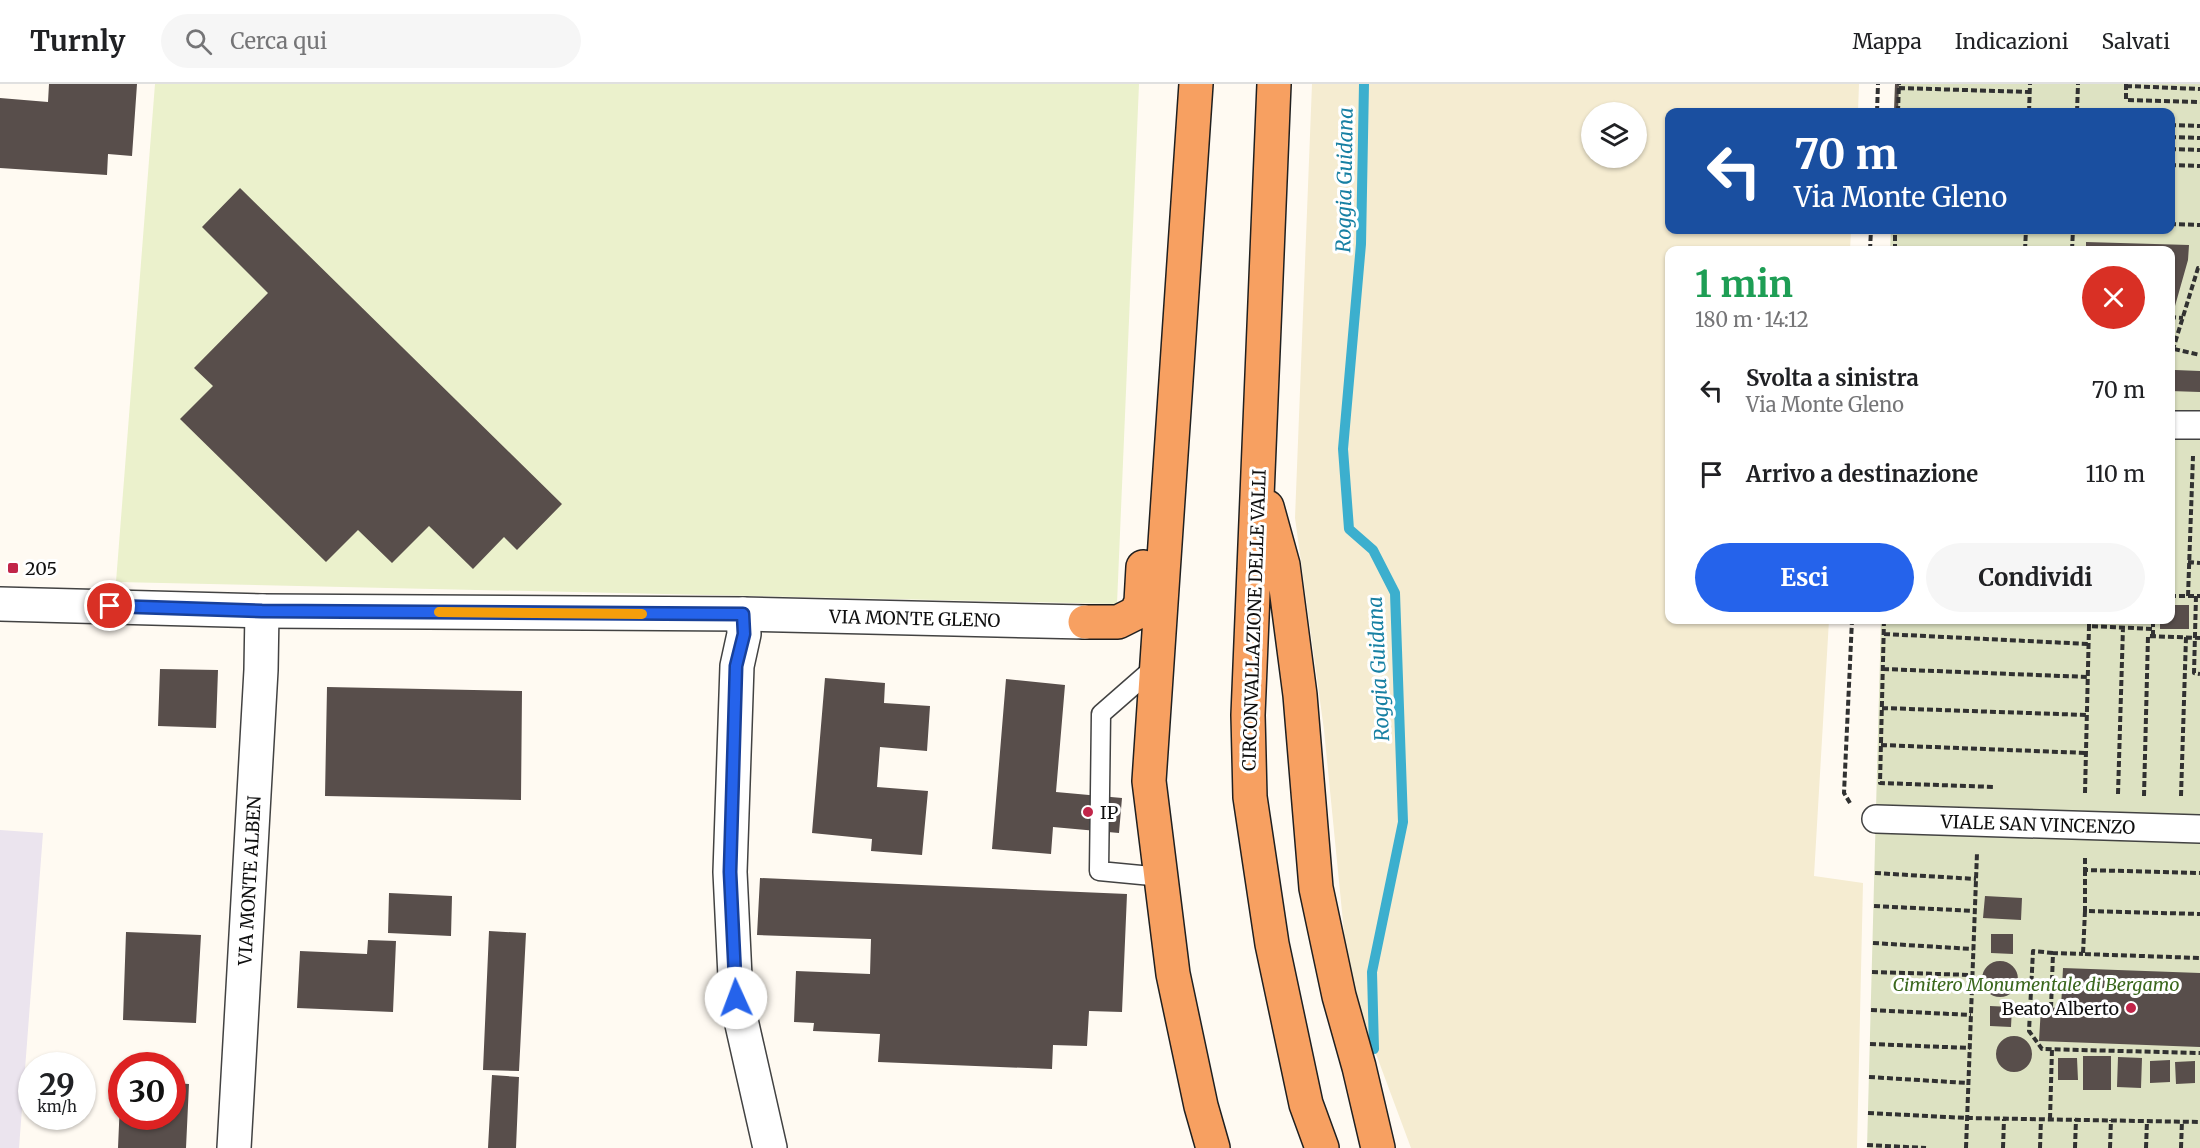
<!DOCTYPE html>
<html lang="it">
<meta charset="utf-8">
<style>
body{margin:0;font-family:Merriweather,serif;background:#f6f6f6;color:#202124;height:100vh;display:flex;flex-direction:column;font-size:22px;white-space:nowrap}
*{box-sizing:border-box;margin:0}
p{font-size:20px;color:#757577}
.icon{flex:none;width:33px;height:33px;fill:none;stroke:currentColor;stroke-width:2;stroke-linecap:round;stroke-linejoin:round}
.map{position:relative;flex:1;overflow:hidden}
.panel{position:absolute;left:1665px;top:162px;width:510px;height:378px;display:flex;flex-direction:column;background:#fff;border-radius:12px;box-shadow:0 2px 4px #0004}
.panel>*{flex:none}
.hud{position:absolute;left:1665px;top:24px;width:510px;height:126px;border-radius:12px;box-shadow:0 2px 4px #0004;background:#1a4fa0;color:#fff;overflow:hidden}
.controls{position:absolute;left:1581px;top:18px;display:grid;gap:12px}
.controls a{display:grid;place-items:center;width:66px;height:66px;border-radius:50%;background:#fff;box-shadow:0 2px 4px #0004;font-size:30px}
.speed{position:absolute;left:18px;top:968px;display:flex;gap:12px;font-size:30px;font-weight:700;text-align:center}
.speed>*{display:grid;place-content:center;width:78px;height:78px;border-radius:50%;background:#fff;box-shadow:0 2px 4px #0004;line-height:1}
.speed small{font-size:15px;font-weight:400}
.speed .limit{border:9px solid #d22;background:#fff;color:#111}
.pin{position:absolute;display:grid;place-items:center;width:51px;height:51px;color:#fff;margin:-26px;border:3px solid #fff;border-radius:50%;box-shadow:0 2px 6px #0007}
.me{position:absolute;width:66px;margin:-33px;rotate:358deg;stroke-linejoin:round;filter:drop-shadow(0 0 4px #0008)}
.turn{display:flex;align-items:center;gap:21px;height:126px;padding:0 30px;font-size:27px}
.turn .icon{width:78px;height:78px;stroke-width:2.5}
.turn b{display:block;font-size:42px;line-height:51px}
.round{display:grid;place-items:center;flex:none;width:63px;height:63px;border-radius:32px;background:#f6f6f6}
.overview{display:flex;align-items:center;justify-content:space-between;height:102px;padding:0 30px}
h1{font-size:36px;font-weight:700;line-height:45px;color:#1e9e55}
.primary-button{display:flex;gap:12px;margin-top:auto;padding:12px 30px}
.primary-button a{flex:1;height:69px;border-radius:36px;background:#2563eb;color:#fff;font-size:24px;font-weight:700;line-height:69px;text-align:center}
.primary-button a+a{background:#f6f6f6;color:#202124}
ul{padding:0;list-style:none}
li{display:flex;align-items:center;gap:18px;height:84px;padding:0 30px}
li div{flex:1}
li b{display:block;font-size:22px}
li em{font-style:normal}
header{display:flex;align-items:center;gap:36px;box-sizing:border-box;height:84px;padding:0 30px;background:#fff;border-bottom:2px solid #e0e0e0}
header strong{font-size:28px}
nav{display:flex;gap:33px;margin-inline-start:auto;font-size:21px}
.search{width:420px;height:54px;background:#f6f6f6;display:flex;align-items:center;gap:15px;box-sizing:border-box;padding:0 21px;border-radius:33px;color:#757577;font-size:22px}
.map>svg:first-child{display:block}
.industrial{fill:#ebe4ee}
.farmland{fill:#f5ecd1;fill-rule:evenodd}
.cemetery{fill:#dde2c2}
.pitch{fill:#ebf1cc}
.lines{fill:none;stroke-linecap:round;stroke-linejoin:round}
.stream{stroke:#3cafce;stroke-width:10}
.building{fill:#584e4b}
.service-casing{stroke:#424242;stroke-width:21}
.pedestrian-casing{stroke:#424242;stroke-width:30}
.minor-casing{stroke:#424242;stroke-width:36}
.trunk-casing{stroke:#202020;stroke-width:36}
.path{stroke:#313131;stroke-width:4;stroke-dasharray:6 3;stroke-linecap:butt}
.service{stroke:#fff;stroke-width:18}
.pedestrian{stroke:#fff;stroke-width:27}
.minor{stroke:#fff;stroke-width:33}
.trunk{stroke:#f7a061;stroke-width:33}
.route-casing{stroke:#184099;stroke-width:15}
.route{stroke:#2563eb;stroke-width:10}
.slow{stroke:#f59e0b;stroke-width:10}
.poi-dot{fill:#c12549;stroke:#fff;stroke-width:2}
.labels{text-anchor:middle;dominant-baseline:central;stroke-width:6;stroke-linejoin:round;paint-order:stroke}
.poi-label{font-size:18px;fill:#0f0f0f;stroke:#fff;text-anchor:start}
.street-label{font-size:18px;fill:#0f0f0f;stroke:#fff}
.park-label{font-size:18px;font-style:italic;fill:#3b681e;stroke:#fff}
.water-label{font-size:20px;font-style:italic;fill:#1780a3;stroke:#fff}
</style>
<header>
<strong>Turnly</strong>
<div class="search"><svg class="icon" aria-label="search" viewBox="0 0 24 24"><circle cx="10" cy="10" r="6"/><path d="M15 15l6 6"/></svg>Cerca qui</div>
<nav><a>Mappa</a><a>Indicazioni</a><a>Salvati</a></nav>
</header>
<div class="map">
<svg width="2200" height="1064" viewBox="0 0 2200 1064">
<rect width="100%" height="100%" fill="#fffaf2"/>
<path class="industrial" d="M0 746 43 749 19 1064H0Z"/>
<path class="farmland" d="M1312 0H1859L1858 28H1670V146H1851L1850 166H1670V536H1829L1814 792 1863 799 1857 1064H1411L1363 935 1352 894 1345 858 1324 646 1295 434ZM1592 28H1636V74H1592Z"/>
<path class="cemetery" d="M1895 0H2200V1064H1867L1881 536H2170V166H1890L1891 146H2170V28H1894Z"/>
<path class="pitch" d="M155 0H1139L1117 520 116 498Z"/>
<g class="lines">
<path class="stream" d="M1364 0 1361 160 1343 365 1349 445 1373 466 1395 509 1403 738 1372 888 1374 965"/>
</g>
<path class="building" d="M49 0H137L132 72 108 70 107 91 0 84V14L48 18Z
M1895 0H1899L1898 28H1894Z
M240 104 562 420 517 466 504 453 473 485 429 442 392 479 358 446 326 478 180 335 213 302 194 284 268 209 202 143Z
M2086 158 2189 161 2188 176 2175 222H2170V166H2086Z
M2175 286 2200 287V308L2170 307V299Z
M2170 521H2189V545H2160V536H2170Z
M160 585 218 586 216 644 158 642Z
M825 594 885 599 884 619 930 622 927 667 880 663 877 703 928 707 922 771 871 767 872 755 812 749Z
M1006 595 1065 601 1056 708 1122 714 1119 749 1053 743 1051 770 992 765Z
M327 603 522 607 521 716 325 712Z
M760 794 1127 810 1122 928 1089 927 1087 962 1053 961 1052 985 878 978 880 950 813 947 814 939 794 938 796 887 870 890 871 855 757 851Z
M389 809 452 812 451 852 388 849Z
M1985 812 2022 814 2021 836 1983 834Z
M489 847 526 849 519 987 483 986Z
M126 848 201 851 196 939 123 936Z
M1991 850H2013V870L1991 869Z
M368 856 396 857 393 928 297 924 300 867 367 870Z
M1982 895a18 18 0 1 1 36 0a18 18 0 1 1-36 0Z
M2063 884 2200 889V963L2039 957 2041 923 2061 924Z
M1990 922 2012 923 2011 943 1990 942Z
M1996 970a18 18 0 1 1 36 0a18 18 0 1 1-36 0Z
M2083 972H2111V1006H2083Z
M2118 973 2142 974 2141 1004 2117 1003Z
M2058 974H2077L2078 996H2058Z
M2170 976V998L2150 999V977Z
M2195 977V999L2176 1000 2175 978Z
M492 991 519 993 516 1064H488Z
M172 999 189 1000 186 1064H118L120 1017H122V1032H172Z"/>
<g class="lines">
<g class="service-casing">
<path id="service" d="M1157 581 1101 630 1099 787 1162 793"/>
</g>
<g class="pedestrian-casing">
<g id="pedestrian">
<path d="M2170 341H2200"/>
<path id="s1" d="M1876 735 2200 745"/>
</g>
</g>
<g class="minor-casing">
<g id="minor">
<path id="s2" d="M0 520 262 527 743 530 1085 538"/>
<path d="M743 530 744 550 737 582 730 788 736 914 770 1064"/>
<path id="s3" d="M234 1064 261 586 262 527"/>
</g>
</g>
<g class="trunk-casing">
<path id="trunk" d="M1196 0 1149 697 1173 890 1201 1022 1213 1064
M1274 0 1248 631 1250 713 1272 860 1306 1020 1322 1064
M1267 423 1283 481 1300 611 1316 804 1339 912 1359 983 1378 1064
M1085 538H1118L1136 529 1141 518 1143 483"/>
</g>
<path class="path" d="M2126 0V16L2200 18
M2126 2 2200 5
M1899 4 2029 8
M1877 28 1878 0
M1898 28 1899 0
M2029 28 2030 0
M2077 28 2078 0
M2170 41 2200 42
M2170 53 2200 54
M2170 65 2200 66
M2170 81 2200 82
M2170 140 2200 141
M1870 166 1871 146
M1895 166V146
M2025 166 2026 146
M2072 166 2073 146
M2170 233 2183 234
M2174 265 2200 271
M2170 275 2198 184H2200
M2188 478 2200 479
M2170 512H2200
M2188 512 2193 372
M2196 512 2194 589 2200 590
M1884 536 1880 699 1995 703
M2089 536V542L2153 545
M1884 550 2088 560
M2153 552V536
M1883 585 2088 593
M1882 624 2087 631
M1881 661 2086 669
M2085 709 2089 542
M2118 710 2123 543
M2144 712 2148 552 2200 554
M2181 712 2186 553
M1850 719 1844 709 1852 536
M2085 774V786L2200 789
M2085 786V827L2200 830
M1875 789 1976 795
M1874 822 1975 827
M2085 827 2083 870 2200 874
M1873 859 1973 865
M2053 869 2033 867 2029 947 2042 965 2200 969
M1872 888 1972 891
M2051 924 2053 869 2083 870
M1871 926 1971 931
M1870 960 1970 964
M1869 993 1968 999
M1868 1029 1967 1034 2200 1038
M2050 1035 2052 965
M1867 1061 1926 1064
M1966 1064 1977 769
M2003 1064 2004 1035
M2040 1064 2041 1035
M2075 1064 2076 1035
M2110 1064 2111 1036
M2146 1064 2147 1037
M2181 1064 2182 1037"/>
<use href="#service" class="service"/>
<use href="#pedestrian" class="pedestrian"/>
<use href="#minor" class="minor"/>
<use href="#trunk" class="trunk"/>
</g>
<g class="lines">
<g class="route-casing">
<path id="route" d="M110 522 262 527 743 530 744 550 736 582 730 788 736 914"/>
</g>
<use href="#route" class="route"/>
<path class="slow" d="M439 528 642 530"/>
</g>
<g class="poi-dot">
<rect x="7" y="478" width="12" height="12" rx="3"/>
<circle cx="1088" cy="728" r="6"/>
<circle cx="2131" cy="924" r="6"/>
</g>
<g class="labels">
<g class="poi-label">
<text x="25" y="484">205</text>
<text x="1100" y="728">IP</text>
<text x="2119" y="924" text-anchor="end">Beato Alberto</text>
</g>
<g class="street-label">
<text stroke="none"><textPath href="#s2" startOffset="915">VIA MONTE GLENO</textPath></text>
<text transform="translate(1254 536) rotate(-88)">CIRCONVALLAZIONE DELLE VALLI</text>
<text stroke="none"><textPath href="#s1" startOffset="162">VIALE SAN VINCENZO</textPath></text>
<text stroke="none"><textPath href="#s3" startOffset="268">VIA MONTE ALBEN</textPath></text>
</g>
<g class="park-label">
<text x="2036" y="900">Cimitero Monumentale di Bergamo</text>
</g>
<g class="water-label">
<text transform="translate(1344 96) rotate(-89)">Roggia Guidana</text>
<text transform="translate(1378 585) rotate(-93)">Roggia Guidana</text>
</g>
</g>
</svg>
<div class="controls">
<a><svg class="icon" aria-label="layers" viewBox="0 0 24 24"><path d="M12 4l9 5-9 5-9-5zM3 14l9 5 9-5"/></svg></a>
</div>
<div class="speed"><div>29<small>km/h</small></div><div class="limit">30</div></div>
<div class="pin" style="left:110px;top:522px;background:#d93025"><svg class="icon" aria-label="arrive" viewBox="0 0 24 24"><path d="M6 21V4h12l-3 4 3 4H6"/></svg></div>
<svg class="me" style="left:736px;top:914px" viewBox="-20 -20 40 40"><circle r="19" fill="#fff"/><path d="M0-13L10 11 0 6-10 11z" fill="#2563eb"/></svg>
<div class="hud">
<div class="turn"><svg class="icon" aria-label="left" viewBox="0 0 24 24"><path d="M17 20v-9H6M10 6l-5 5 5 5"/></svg><div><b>70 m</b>Via Monte Gleno</div></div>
</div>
<section class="panel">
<div class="overview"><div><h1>1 min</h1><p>180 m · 14:12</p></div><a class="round" style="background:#d93025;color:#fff"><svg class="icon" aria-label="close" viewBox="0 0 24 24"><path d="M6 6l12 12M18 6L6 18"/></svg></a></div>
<ul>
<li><svg class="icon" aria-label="left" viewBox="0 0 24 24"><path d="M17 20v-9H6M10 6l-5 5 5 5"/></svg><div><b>Svolta a sinistra</b><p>Via Monte Gleno</p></div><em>70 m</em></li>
<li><svg class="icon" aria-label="arrive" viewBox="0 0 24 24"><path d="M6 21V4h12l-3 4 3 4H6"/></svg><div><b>Arrivo a destinazione</b></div><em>110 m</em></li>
</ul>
<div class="primary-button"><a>Esci</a><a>Condividi</a></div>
</section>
</div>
